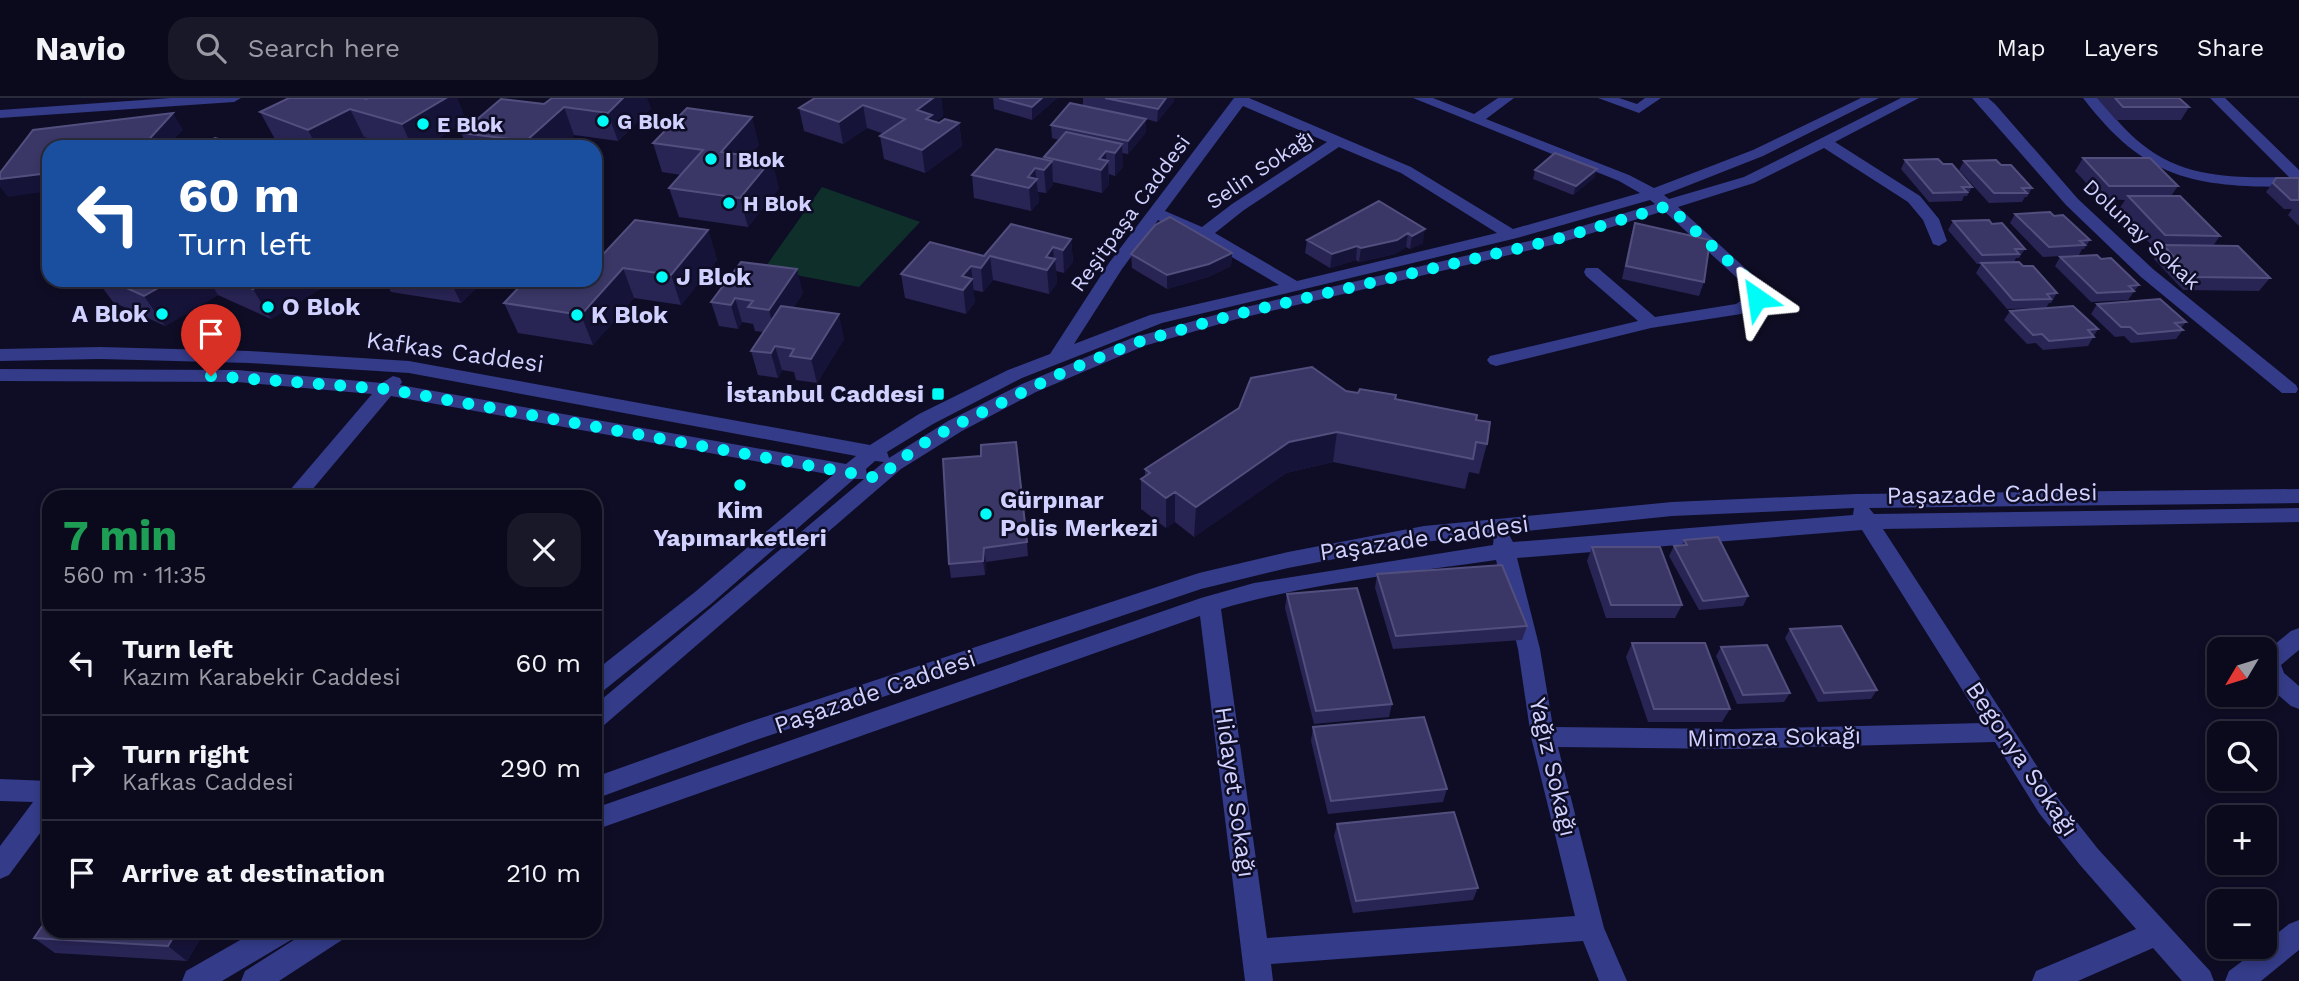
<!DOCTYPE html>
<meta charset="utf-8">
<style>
body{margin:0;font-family:"Work Sans",sans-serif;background:#181829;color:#f1f3f6;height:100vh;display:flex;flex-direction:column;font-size:26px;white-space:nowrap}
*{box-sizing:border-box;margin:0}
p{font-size:23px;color:#999aa3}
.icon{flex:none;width:38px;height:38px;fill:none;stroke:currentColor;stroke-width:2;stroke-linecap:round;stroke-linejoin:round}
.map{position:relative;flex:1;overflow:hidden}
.drawer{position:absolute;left:42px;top:392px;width:560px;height:448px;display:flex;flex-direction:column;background:#0a0a1c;border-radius:21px;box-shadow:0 4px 10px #0003,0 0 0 2px #2a2b3b}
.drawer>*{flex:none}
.banner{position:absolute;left:42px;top:42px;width:560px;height:147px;border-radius:21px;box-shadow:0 4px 10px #0003,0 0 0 2px #2a2b3b;background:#1a4fa0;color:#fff;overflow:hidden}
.needle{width:46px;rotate:232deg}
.fabs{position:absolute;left:2207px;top:539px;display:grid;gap:14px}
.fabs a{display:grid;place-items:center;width:70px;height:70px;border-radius:14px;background:#0a0a1c;box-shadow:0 4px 10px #0003,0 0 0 2px #2a2b3b;font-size:35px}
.pin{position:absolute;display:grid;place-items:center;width:60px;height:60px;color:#fff;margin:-72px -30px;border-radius:50% 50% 50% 0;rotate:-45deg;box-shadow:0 0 7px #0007}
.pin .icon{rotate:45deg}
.me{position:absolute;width:77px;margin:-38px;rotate:328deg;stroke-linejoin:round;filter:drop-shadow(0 0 5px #0008)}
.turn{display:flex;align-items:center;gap:24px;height:147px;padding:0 21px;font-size:32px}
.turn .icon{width:91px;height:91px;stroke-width:2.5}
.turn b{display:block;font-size:49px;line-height:60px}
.round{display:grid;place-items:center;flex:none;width:74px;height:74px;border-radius:21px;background:#181829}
.summary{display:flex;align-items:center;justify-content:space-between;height:119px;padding:0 21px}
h1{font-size:42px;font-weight:700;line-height:52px;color:#1e9e55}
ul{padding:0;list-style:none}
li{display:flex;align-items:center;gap:21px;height:105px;padding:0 21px;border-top:2px solid #2a2b3b}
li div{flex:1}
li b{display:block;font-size:26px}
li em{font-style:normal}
header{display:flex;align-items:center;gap:42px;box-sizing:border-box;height:98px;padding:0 35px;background:#0a0a1c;border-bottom:2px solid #2a2b3b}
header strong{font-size:33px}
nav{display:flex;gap:38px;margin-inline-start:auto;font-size:24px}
.search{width:490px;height:63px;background:#181829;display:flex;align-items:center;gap:18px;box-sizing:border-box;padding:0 24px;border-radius:21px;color:#999aa3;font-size:26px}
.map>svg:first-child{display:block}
.green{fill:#0f302a}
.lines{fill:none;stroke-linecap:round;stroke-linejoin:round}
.minor{fill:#343b88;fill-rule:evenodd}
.wall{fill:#282454}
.shaded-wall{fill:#161339}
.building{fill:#3a3766;stroke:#524f7e;stroke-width:2}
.route{stroke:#00fcf6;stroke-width:12;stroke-dasharray:0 21.6}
.poi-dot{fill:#00fcf6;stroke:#0e0d25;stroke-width:2.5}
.labels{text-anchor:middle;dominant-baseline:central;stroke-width:5;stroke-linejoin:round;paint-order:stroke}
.far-poi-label{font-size:21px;font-weight:bold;fill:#d1d1ff;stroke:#0e0d25;text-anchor:start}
.far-street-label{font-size:21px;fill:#d1d1ff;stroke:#0e0d25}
.poi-label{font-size:24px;font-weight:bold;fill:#d1d1ff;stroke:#0e0d25;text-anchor:start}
.street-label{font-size:24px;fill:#d1d1ff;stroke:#0e0d25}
</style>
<header>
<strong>Navio</strong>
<div class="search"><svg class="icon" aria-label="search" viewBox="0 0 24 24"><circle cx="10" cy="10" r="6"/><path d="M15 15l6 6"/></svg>Search here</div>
<nav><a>Map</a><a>Layers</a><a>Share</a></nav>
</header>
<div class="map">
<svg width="2299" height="883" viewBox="0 0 2299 883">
<rect width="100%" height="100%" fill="#0e0d25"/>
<path class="green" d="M822 89 920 124 859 189 764 171Z"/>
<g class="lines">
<path class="minor" d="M171 0H241L234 4 0 20V12Z
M1234 0H1249L1411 69 1513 131 1640 95 1619 83 1413 0H1433L1474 16 1498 0H1514L1486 21 1629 77 1654 90 1753 52 1861 0H1879L1763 58 1664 97 1669 101 1744 79 1901 0H1919L1835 44 1920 98 1939 121 1947 143 1939 148 1933 146 1923 122 1908 104 1824 50 1754 85 1678 109 1766 189 1763 204 1741 216 1651 230 1496 268 1490 266 1487 262 1490 258 1638 223 1586 178 1584 174 1586 170H1598L1655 219 1736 206 1748 198V190L1664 113 1556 146 1237 221 1144 248 1036 294 962 333 901 371 603 628 595 631V607L864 381H854L711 506 603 593 595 595V573L695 494 833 377 391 298 306 399H284L372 296 237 284 0 283V271L237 272 382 285 393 278 400 280 402 284 400 287 846 366 856 358 409 275 249 265 100 261 0 263V251L100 249 249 253 409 263 870 347 919 316 1008 272 1050 256 1109 165ZM1243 8 1327 44 1232 106 1202 129 1165 113ZM1339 49 1401 75 1497 135 1297 183 1215 135 1244 112ZM1650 102 1655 106 1546 139 1233 212 1132 240 1022 286 948 323 889 360 887 354 933 326 1022 280 1162 225 1517 140ZM1158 122 1198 139 1279 187 1150 217 1074 246 1122 171ZM875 363 884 364 867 378 866 371Z
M1598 0H1619L1637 6 1645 0H1661L1639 15Z
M1972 0H1988L1995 6 2078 101 2153 171 2296 287 2298 291 2296 295H2282L2141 179 2066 107Z
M2083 0H2098C2112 16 2126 34 2143 47 2185 81 2238 80 2289 79L2210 0H2225L2299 72V89C2198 89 2148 85 2083 0Z
M2299 391V405L1869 410 1874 416 2299 410V424L1883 431 2057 699 2098 751 2210 873 2214 883H2182L2153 850 2078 883H2032L2036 873 2136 831 2080 767 2039 715 1995 644 1733 651 1558 649 1604 830 1627 883H1599L1583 843 1271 866 1273 883H1245L1200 518 595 732V710L1201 500 1254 485 1493 447 1494 436 1424 444 1288 470 1201 491 753 643 595 701V679L746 625 1199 475 1288 454 1424 428 1672 404 1856 396ZM1854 410 1853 417 1513 444 1508 435 1672 418ZM1862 432 1983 625 1733 631 1553 629 1540 551 1517 460ZM1496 462 1518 551 1531 639 1575 818 1267 840 1221 511C1310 485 1405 475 1496 462Z
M2299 530V552L2281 567 2284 575 2299 588V611L2291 608 2268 588 2264 583V555L2291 533Z
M0 681 49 683V723L9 777 0 781V748L33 704 0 703Z
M2299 822V852L2261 883H2225L2229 873 2261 849H2264V846L2289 826Z
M256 833H295L291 842 222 883H182L186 873Z
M308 833H346L342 842 279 883H241L245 873Z"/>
</g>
<path class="wall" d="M369 0H457L466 23 424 49H396L364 39 345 49H292L276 43 260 14 366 1Z
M815 0H941L943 18 935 24 939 25H959L962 48 925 75 884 61 880 38 884 36 867 30 843 46 804 33 799 10Z
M993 0H1057L1032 22 994 11Z
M1083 0H1174V3L1157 24 1146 21V34L1128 56 1122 55 1123 69 1115 78 1109 76V86L1102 95 1053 84V86L1046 95 1038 94 1039 104 1031 113 974 100 972 77 1044 61V59L1059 42 1052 40 1051 27 1083 8Z
M2097 0H2179L2189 9 2181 22H2116Z
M544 6 651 10 618 43 574 37 562 49H468L461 35Z
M653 45 759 47 750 58 779 90 748 129 679 119 669 90 681 77 662 74Z
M2083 60 2178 88 2171 98 2220 138 2213 148 2270 180 2259 193 2183 192 2154 161 2161 151H2155L2119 111 2125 102 2101 101 2075 73Z
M1905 62 1943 66 1972 89 1967 98H1964L1962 103 1929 104 1901 71Z
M1964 63 2001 67 2032 90 2027 99H2025L2022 104 1989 105 1959 72Z
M1597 71 1594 80 1573 97 1533 81 1535 72Z
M2276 80H2299V128L2288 117 2292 111H2284L2266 94Z
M1379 103 1423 145 1410 151 1406 149 1395 156 1359 164 1356 162 1330 170 1305 155 1307 142Z
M2015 116 2054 118 2090 142 2084 151H2082L2079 157 2043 159 2010 125Z
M1953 123 1992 126 2025 151 2019 160H2016L2014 164 2023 168 2057 195 2051 205H2049L2046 210 2098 231 2088 248 2043 252 2036 245 2027 246 2004 222 2010 213 2039 210 2007 211 1976 175 1981 166H1977L1948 132Z
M1635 125 1704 184 1699 198 1622 181 1631 138Z
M708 132 717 162 681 207 634 200 593 247 518 235 504 205 595 182Z
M1071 141 1073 164 1064 175 1056 173 1057 185 1049 196 993 182 983 194 973 192 975 204 966 216 905 200 901 176Z
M1232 155 1231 168 1208 179 1167 191 1132 170 1131 156Z
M2060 159 2139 187 2128 202 2091 204 2055 168Z
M741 164 803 195 793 210 844 241 817 285 796 282 794 274 782 272 778 280 758 277 751 253 763 234 755 233 753 226 742 224 738 231 719 228 711 204Z
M97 182H335L271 221 218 197 165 228 113 204Z
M385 182H485L461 205 391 194Z
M2097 206 2186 224 2181 230 2183 232 2176 241 2131 245 2124 238 2115 239 2091 216Z
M1346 293 1396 301 1476 322 1487 346 1479 376 1469 374 1465 391 1333 364 1286 375 1194 439 1175 424 1166 430 1141 411V381L1145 378V371Z
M943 361 1027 444 1028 458 986 464 985 477 951 480 949 466Z
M1684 442 1748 498 1743 508 1699 512 1669 458 1674 448 1682 447Z
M1592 449 1682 507 1675 520H1606L1587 463Z
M1377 476 1527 528 1522 542 1393 551 1375 490Z
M1287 496 1392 606 1389 619 1314 626 1285 510Z
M1790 531 1877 592 1871 601 1818 604 1785 540Z
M1632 545 1730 611 1722 624H1648L1626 559Z
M1721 549 1790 595 1784 604 1737 606 1716 558Z
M1313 629 1447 691 1443 704 1328 716 1311 643Z
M1337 726 1478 790 1473 802 1353 815 1334 738Z
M49 833H205L187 863 55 855 34 840Z"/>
<path class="shaded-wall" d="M446 0H457L466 23 424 49H412L402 26Z
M623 0H647L651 10 618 43 608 15Z
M933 0H941L943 18 933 25 935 39 917 12Z
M1042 0H1057L1032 22V9Z
M1166 0H1174V3L1157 24 1158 11Z
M863 7 867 30 843 46 839 24Z
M564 9 574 37 562 49H528L526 43Z
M350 11 364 39 345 49H317L308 32Z
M173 15 183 32 167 49H142Z
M752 19 759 47 729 83 721 54Z
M1146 21V34L1128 56V43Z
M959 25 962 48 925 75 922 52Z
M1122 46 1123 69 1115 78V55Z
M1106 53V66L1108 63 1109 86 1102 95 1101 72 1099 61Z
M772 61 779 90 748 129 740 100Z
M1052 63 1053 86 1046 95 1044 72Z
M1035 70 1039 104 1031 113 1028 79Z
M1597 71 1594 80 1573 97 1576 88Z
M49 75V93L8 99 0 89V81Z
M1425 131 1423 145 1410 151 1412 138Z
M708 132 717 162 681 207 671 177Z
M1408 135 1406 149 1395 156 1359 164 1361 150Z
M1071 141 1073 164 1064 175 1063 152Z
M1357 148 1356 162 1330 170 1332 156Z
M1053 149 1054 163 1055 161 1057 185 1049 196 1046 159Z
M1232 155 1231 168 1208 179 1167 191V177Z
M990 158 993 182 983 194 981 170Z
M971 168 975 204 966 216 962 178Z
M623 170 634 200 593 247 581 217Z
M797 171 803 195 775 236 769 212Z
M172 182H209L218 197 165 228 144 198Z
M267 182H335L271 221 253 191Z
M450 182H485L461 205Z
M735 200 742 224 738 231 731 207Z
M839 216 844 241 817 285 811 261Z
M775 248 782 272 778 280 771 255Z
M1337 334 1333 364 1286 375 1194 439 1196 409 1289 344Z
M1175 394V424L1166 430V400Z
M984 450 986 464 985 477 983 463Z
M177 833H205L187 863 168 848Z"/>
<path class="building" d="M289 0H363L366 1 369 0H446L402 26 350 11 308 32 260 14Z
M552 0H623L608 15 564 9 526 43 461 35 501 1 544 6Z
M815 0H933L917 12 932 17 926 21 939 25 945 21 959 25 922 52 880 38 905 21 863 7 839 24 799 10Z
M999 0H1042L1032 9Z
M1105 0H1166L1158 11Z
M2115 0H2179L2189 9H2123Z
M1070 5 1146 21 1128 43 1051 27Z
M687 10 752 19 721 54 772 61 740 100 669 90 703 52 653 45Z
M173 15 142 49H49V75L0 81V75L33 32Z
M1066 34 1122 46 1115 55 1106 53 1099 61 1108 63 1101 72 1044 59Z
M215 40 242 49H199Z
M996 51 1052 63 1044 72 1035 70 1028 79 1037 81 1029 90 972 77Z
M1555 55 1597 71 1576 88 1535 72Z
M2083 60H2150L2178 88H2109Z
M1938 61 1943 66H1952L1972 89H1962L1967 94 1933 95 1905 62Z
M1996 62 2001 67H2011L2032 90H2022L2027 95H1994L1964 63Z
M2276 80H2299V102H2291L2273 85Z
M2128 98H2180L2220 138 2165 137Z
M1379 103 1425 131 1412 138 1408 135 1397 142 1361 150 1357 148 1332 156 1307 142Z
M2050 114 2054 118 2063 117 2090 142 2080 143 2085 147 2049 149 2015 116Z
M1170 119 1232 155 1209 166 1167 177 1131 156 1155 127Z
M635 122 708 132 671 177 623 170 581 217 504 205 526 182H595V165Z
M1989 122 1992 126 2002 125 2025 151H2015L2019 156 1982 157 1953 123Z
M1635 125 1710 142 1704 184 1626 168Z
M1011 126 1071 141 1063 152 1053 149 1046 159 1055 161 1047 172 990 158 981 170 971 168 962 178 972 181 963 192 901 176 930 144 984 158Z
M2163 147 2238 148 2270 180 2193 179Z
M2097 157 2101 161 2111 160 2139 187 2129 188 2134 193 2097 195 2060 159Z
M741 164 797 171 769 212 748 209 753 203 735 200 731 207 711 204Z
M2019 164 2023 168H2033L2057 195 2047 196 2051 201 2013 202 1981 165Z
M109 182H172L144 198Z
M233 182H267L253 191Z
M2160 201 2186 224 2175 225 2183 232 2138 236 2130 229H2121L2097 206Z
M781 208 839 216 811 261 790 258 794 251 775 248 771 255 751 253Z
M2073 208 2098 231 2088 232 2094 239 2049 243 2042 236 2033 237 2010 213Z
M1312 269 1346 293 1358 295 1360 291 1396 297 1395 301 1477 317 1476 322 1490 324 1487 346 1476 344 1473 361 1337 334 1289 344 1196 409 1175 394 1166 400 1141 381 1150 375 1145 371 1239 310 1251 280Z
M1016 344 1027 444 984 450 983 463 949 466 943 361 981 358V347Z
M1718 439 1748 498 1703 503 1674 448 1687 447 1684 442Z
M1592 449H1660L1682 507H1611Z
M1502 467 1527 528 1396 538 1377 476Z
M1357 490 1392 606 1316 613 1287 496Z
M1841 528 1877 592 1824 595 1790 531Z
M1632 545H1705L1730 611H1654Z
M1767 547 1790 595 1743 597 1721 549Z
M1424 619 1447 691 1331 703 1313 629Z
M1454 714 1478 790 1356 803 1337 726Z
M49 818V833H177L168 848 34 840Z"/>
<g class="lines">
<path class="route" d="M211 278 387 291 878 380 919 348 954 328 1068 272 1138 244 1233 217 1550 143 1668 108 1757 189V200"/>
</g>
<g class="poi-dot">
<circle cx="603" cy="23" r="7"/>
<circle cx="423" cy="26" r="7"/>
<circle cx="711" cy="61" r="7"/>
<circle cx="729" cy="105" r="7"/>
<circle cx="662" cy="179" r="7"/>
<circle cx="268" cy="209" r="7"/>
<circle cx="162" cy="216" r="7"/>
<circle cx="577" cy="217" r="7"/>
<rect x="931" y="289" width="14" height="14" rx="3.5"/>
<circle cx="740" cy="387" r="7"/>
<circle cx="986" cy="416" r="7"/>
</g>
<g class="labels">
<g class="far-poi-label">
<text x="617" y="23">G Blok</text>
<text x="437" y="26">E Blok</text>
<text x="725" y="61">I Blok</text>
<text x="743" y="105">H Blok</text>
</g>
<g class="far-street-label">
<text transform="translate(1260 71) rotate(-34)">Selin Sokağı</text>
<text transform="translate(1130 115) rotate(-54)">Reşitpaşa Caddesi</text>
<text transform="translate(2142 136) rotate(43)">Dolunay Sokak</text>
</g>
<g class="poi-label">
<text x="676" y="179">J Blok</text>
<text x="282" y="209">O Blok</text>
<text x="148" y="216" text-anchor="end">A Blok</text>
<text x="591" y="217">K Blok</text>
<text x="924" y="296" text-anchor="end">İstanbul Caddesi</text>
<text x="1000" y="402">Gürpınar<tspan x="1000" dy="28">Polis Merkezi</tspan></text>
<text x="740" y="412" text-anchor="middle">Kim<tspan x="740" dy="28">Yapımarketleri</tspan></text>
</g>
<g class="street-label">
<text transform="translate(455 254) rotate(8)">Kafkas Caddesi</text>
<text transform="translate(1992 396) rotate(-1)">Paşazade Caddesi</text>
<text transform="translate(1424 440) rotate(-8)">Paşazade Caddesi</text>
<text transform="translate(875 594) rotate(-19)">Paşazade Caddesi</text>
<text transform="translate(1774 639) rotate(-1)">Mimoza Sokağı</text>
<text transform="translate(2022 661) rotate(56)">Begonya Sokağı</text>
<text transform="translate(1553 669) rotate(77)">Yağız Sokağı</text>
<text transform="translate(1235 694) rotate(82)">Hidayet Sokağı</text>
</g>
</g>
</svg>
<div class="fabs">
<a><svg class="needle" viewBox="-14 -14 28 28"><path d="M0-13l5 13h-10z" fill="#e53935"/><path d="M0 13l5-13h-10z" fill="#999aa3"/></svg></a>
<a><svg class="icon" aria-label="search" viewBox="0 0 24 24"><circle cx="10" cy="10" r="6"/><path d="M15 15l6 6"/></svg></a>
<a>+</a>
<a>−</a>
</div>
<div class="pin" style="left:211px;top:278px;background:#d93025"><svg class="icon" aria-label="arrive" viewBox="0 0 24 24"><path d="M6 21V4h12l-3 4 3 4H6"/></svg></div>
<svg class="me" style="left:1757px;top:200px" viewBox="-20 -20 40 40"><path d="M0-17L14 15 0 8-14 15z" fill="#00fcf6" stroke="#fff" stroke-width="4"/></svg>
<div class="banner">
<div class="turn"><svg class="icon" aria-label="left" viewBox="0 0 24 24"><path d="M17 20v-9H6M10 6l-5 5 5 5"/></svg><div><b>60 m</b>Turn left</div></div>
</div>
<section class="drawer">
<div class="summary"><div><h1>7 min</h1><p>560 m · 11:35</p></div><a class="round"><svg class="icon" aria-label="close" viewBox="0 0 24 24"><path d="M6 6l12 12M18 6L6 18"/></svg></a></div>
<ul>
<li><svg class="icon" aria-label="left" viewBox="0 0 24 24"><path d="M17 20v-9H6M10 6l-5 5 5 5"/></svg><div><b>Turn left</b><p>Kazım Karabekir Caddesi</p></div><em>60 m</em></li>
<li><svg class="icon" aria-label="right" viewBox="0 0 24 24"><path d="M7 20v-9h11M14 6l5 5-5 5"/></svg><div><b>Turn right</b><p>Kafkas Caddesi</p></div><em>290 m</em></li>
<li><svg class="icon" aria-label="arrive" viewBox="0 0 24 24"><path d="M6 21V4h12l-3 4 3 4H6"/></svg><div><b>Arrive at destination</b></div><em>210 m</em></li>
</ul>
</section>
</div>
